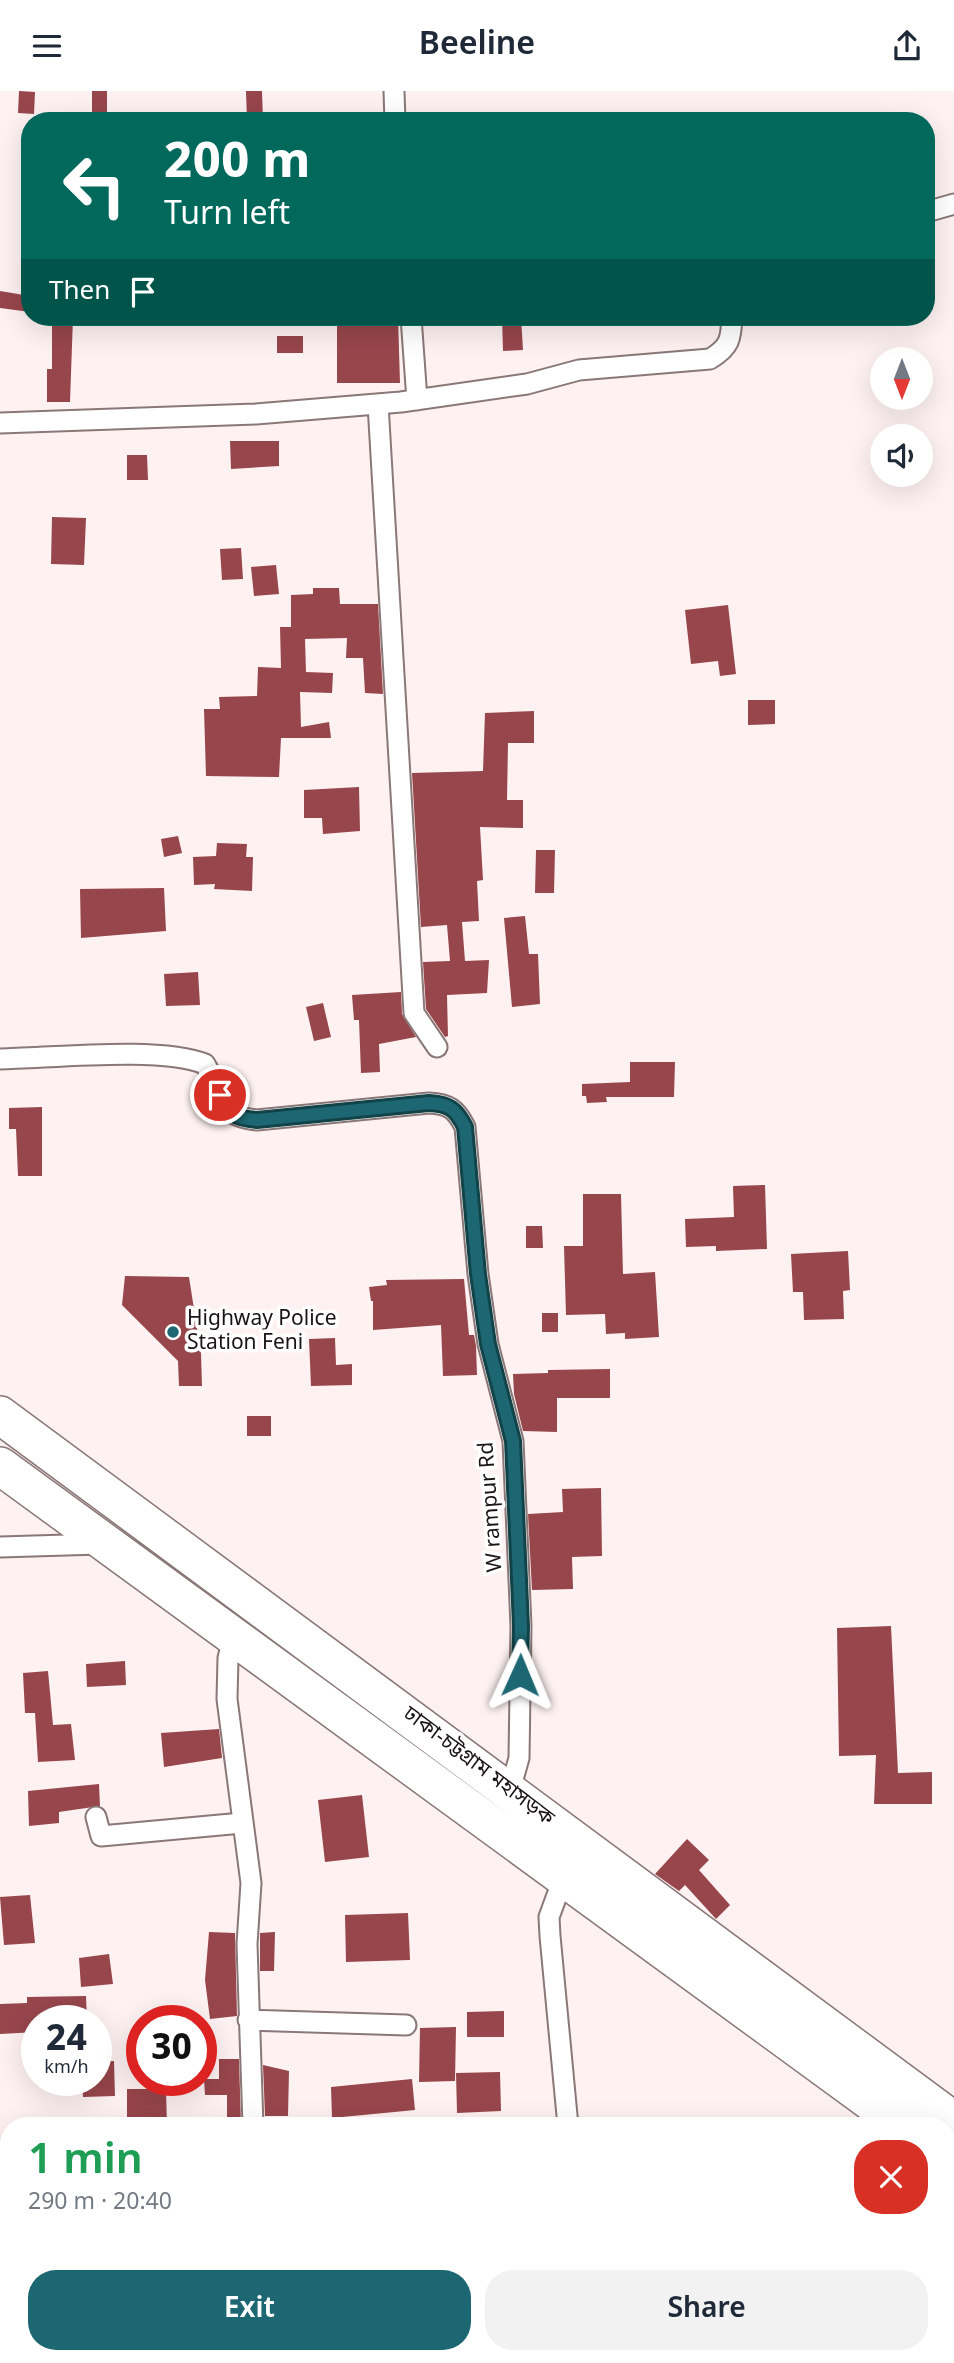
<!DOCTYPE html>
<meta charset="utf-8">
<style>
body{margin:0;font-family:Georgia,"Noto Sans Bengali",serif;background:#f2f2f3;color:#1f2937;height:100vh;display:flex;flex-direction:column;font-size:26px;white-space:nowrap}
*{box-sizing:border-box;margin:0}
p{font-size:23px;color:#747a83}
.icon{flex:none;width:38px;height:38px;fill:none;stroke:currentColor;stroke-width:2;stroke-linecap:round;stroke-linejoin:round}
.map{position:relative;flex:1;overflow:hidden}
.panel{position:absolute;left:0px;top:2026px;width:956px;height:247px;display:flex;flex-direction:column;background:#fff;border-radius:28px 28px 0 0;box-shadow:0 7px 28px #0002}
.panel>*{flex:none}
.banner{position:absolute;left:21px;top:21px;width:914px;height:214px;border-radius:28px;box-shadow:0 7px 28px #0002;background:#00695c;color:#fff;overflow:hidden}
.needle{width:46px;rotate:180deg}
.controls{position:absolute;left:870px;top:256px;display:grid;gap:14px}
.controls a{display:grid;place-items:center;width:63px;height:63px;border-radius:50%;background:#fff;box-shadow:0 7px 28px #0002;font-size:35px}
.speed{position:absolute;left:21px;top:1914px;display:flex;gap:14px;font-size:35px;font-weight:700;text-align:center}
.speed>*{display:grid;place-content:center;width:91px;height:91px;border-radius:50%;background:#fff;box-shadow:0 7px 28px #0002;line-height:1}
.speed small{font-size:18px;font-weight:400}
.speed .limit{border:10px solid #d22;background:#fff;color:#111}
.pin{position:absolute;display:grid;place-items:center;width:60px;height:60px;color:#fff;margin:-30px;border:4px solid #fff;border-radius:50%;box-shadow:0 2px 7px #0007}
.me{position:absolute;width:77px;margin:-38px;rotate:1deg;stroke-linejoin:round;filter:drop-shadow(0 0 5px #0008)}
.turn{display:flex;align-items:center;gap:24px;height:147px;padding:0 28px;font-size:32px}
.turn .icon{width:91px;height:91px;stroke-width:2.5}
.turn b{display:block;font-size:49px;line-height:60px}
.then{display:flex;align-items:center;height:66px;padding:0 28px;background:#0003;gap:14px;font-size:26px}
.round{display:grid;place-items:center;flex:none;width:74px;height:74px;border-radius:28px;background:#f2f2f3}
.overview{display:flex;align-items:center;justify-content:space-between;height:119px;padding:0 28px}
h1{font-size:42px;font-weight:600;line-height:52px;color:#1e9e55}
.primary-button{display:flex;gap:14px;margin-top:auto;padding:14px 28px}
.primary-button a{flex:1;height:80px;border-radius:28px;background:#1c6771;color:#fff;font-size:28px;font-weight:600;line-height:80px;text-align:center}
.primary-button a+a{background:#f2f2f3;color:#1f2937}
header{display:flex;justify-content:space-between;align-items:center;height:91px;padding:0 28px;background:#fff;font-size:32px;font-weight:600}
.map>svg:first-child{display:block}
.built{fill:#fddfe0}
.building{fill:#97464c}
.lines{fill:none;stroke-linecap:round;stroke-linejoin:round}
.street-casing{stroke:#8a7777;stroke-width:23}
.highway-casing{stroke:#8a7777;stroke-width:40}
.street{stroke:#fff;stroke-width:19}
.highway{stroke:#fff;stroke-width:37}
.route-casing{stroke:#124349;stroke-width:18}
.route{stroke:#1c6771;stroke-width:12}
.poi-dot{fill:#1c6771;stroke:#fff;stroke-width:2.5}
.labels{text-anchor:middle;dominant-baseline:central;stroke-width:7;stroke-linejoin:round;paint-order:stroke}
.poi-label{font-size:21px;fill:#1b1414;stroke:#fff;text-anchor:start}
.street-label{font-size:21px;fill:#1b1414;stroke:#fff}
</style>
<header><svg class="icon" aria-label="menu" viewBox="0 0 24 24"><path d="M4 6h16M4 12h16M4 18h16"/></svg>Beeline<svg class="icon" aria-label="share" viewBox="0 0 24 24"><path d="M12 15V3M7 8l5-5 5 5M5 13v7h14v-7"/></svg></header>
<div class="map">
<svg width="954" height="2272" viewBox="0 0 954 2272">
<rect width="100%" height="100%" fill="#fef1f1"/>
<path class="built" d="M177 2265H294V2272H177Z"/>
<path class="building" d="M19 0 35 1 34 23 18 22Z
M92 0H107V21H92Z
M246 0H262L263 30H247Z
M0 200 30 205V221L0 217Z
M52 226H73L70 311H47V278H52Z
M346 226H398L400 292H337V231H346Z
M502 226H521L523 259 503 260Z
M277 245H303V262H277Z
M230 350H279V375L231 378Z
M127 364H147L148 389H127Z
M52 426 86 427 84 474 51 473Z
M241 457 243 488 222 489 220 458Z
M276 474 279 503 254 505 251 476Z
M313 497H339L340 513H378L383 603 365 602 363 567H346L347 547 305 548 306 581 333 582 332 602 300 601 301 636 329 631 331 647H281L279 686 206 685 204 618H220L219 606 257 605 258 576 281 577 280 536H291V504L313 503Z
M728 514 736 583 720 585 718 570 691 573 685 519Z
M748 609H775V633L748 634Z
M534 620V652H508L507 709H523V737L480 736 483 789 477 790 479 830 462 831 465 870 489 869 487 902 447 904 448 945 445 946 426 918 423 871 450 870 447 834 421 836 412 682 483 680 485 622Z
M359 696 360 740 323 743 322 727H304V699Z
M178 745 182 762 164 766 161 748Z
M217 752 247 753 246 766H253L252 800 214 798 215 793 194 794 193 766 216 765Z
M536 759H555L554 802H535Z
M164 797 166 840 81 847 80 798Z
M525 825 529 863H538L540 913 512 916 504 827Z
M198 881 200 914 166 915 164 883Z
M401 901 402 923 416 946 379 953 380 981 361 982 359 929H354L352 904Z
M323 912 331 946 314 950 306 916Z
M630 971H675L674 1006H606L607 1011 587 1012 586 1005H582V993L630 991Z
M42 1016V1085H18L16 1038H9V1017Z
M765 1094 767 1158 716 1160V1155L686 1156 685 1128 734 1126 733 1095Z
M583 1103H621L623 1183 655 1181 659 1246 625 1248V1242L606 1243 605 1223 566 1224 564 1155H583Z
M526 1135H542L543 1157H526Z
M848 1160 850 1199 843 1200 844 1228 804 1229 803 1201H793L791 1163Z
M125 1185 189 1186 201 1263 202 1295H179L178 1270 122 1214Z
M464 1188 469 1244H474L476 1255 477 1284 443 1285 441 1234 373 1239V1210H371L369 1196 387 1194 386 1189Z
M542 1222H558V1241H542Z
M335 1247 336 1274 352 1273V1294L311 1295 309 1248Z
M610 1278V1307H557V1341L523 1340 514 1303 513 1283 548 1282V1279Z
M247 1325H271V1345H247Z
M601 1397 602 1465 572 1466 573 1498 532 1499 528 1423 563 1421 562 1398Z
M891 1535 898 1682 932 1681V1713H874L876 1664 839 1665 837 1537Z
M125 1570 126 1594 87 1596 86 1573Z
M48 1580 53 1634 71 1633 75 1669 38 1671 35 1622H25L23 1582Z
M219 1638 222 1667 164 1676 161 1642Z
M99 1693 100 1715 59 1721V1732L29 1735 28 1700Z
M362 1704 369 1766 325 1771 318 1709Z
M687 1748 709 1769 699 1779 730 1814 716 1828 685 1794 679 1800 655 1783Z
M30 1804 35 1852 4 1854 0 1806Z
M408 1822 410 1869 346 1871 345 1824Z
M209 1841 235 1842 237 1925 210 1928 205 1889Z
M275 1841 274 1880H260V1842Z
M109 1863 113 1893 81 1896 79 1867Z
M86 1905 87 1930H37V1941L0 1943V1913L27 1912V1906Z
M504 1920V1946H467V1921Z
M456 1936 455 1990 419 1991 420 1937Z
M219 1968H239L241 2034H227V2004H205L204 1988H219Z
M114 1970 115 2005 83 2006 82 1990H96V1971Z
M263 1974 289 1980 288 2025H265Z
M500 1981 501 2020 457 2022 456 1982Z
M412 1988 415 2019 332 2027 331 1996Z
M127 1998H166L167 2035H127Z"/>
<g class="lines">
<g class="street-casing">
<path id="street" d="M394 0 395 30
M926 121 954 113
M411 226 417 309
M378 313 414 922 437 956
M0 332 256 323 401 311 527 293 579 279 710 268C730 256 731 248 732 226
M0 968C52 967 161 955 205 973 224 1005 215 1025 257 1029L429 1012C449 1013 456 1018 465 1036L478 1183 488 1253 513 1350 521 1535 519 1667 510 1699
M0 1456 100 1453
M235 1539 228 1567 227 1608 251 1792 247 1853 253 2035
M96 1726 101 1745 242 1732
M563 1788 549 1826 550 1845 568 2035
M248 1929 406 1934"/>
</g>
<g class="highway-casing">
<path id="highway" d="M0 1324 954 2030
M0 1375 904 2035
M947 2066 954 2071"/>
</g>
<use href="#street" class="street"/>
<use href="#highway" class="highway"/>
</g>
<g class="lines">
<g class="route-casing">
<path id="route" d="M220 1004C229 1024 235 1027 257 1029L429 1012C449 1013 456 1018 465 1036L478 1183 488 1253 513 1350 521 1535 520 1584"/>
</g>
<use href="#route" class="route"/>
</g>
<circle class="poi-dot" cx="173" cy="1241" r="7"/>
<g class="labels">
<g class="poi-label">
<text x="187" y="1229">Highway Police<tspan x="187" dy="24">Station Feni</tspan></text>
</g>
<g class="street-label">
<text transform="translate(492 1416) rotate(-94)">W rampur Rd</text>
<text transform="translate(478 1676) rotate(37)">ঢাকা-চট্টগ্রাম মহাসড়ক</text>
</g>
</g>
</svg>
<div class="controls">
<a><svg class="needle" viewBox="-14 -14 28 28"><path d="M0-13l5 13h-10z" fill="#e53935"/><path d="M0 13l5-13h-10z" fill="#747a83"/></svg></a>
<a><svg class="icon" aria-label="sound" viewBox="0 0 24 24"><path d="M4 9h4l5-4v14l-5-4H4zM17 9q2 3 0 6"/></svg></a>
</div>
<div class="speed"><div>24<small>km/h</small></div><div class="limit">30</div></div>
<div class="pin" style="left:220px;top:1004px;background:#d93025"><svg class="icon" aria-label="arrive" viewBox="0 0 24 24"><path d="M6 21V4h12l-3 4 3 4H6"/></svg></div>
<svg class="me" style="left:520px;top:1584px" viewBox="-20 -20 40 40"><path d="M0-17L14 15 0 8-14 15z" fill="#1c6771" stroke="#fff" stroke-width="4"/></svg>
<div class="banner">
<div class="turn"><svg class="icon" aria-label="left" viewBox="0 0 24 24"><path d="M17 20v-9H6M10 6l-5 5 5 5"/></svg><div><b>200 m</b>Turn left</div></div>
<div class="then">Then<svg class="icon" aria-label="arrive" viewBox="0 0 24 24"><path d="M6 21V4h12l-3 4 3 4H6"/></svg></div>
</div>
<section class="panel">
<div class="overview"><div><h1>1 min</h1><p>290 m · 20:40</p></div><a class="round" style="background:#d93025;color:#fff"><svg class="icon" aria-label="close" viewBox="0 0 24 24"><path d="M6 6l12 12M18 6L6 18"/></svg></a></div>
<div class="primary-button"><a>Exit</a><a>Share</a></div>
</section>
</div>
